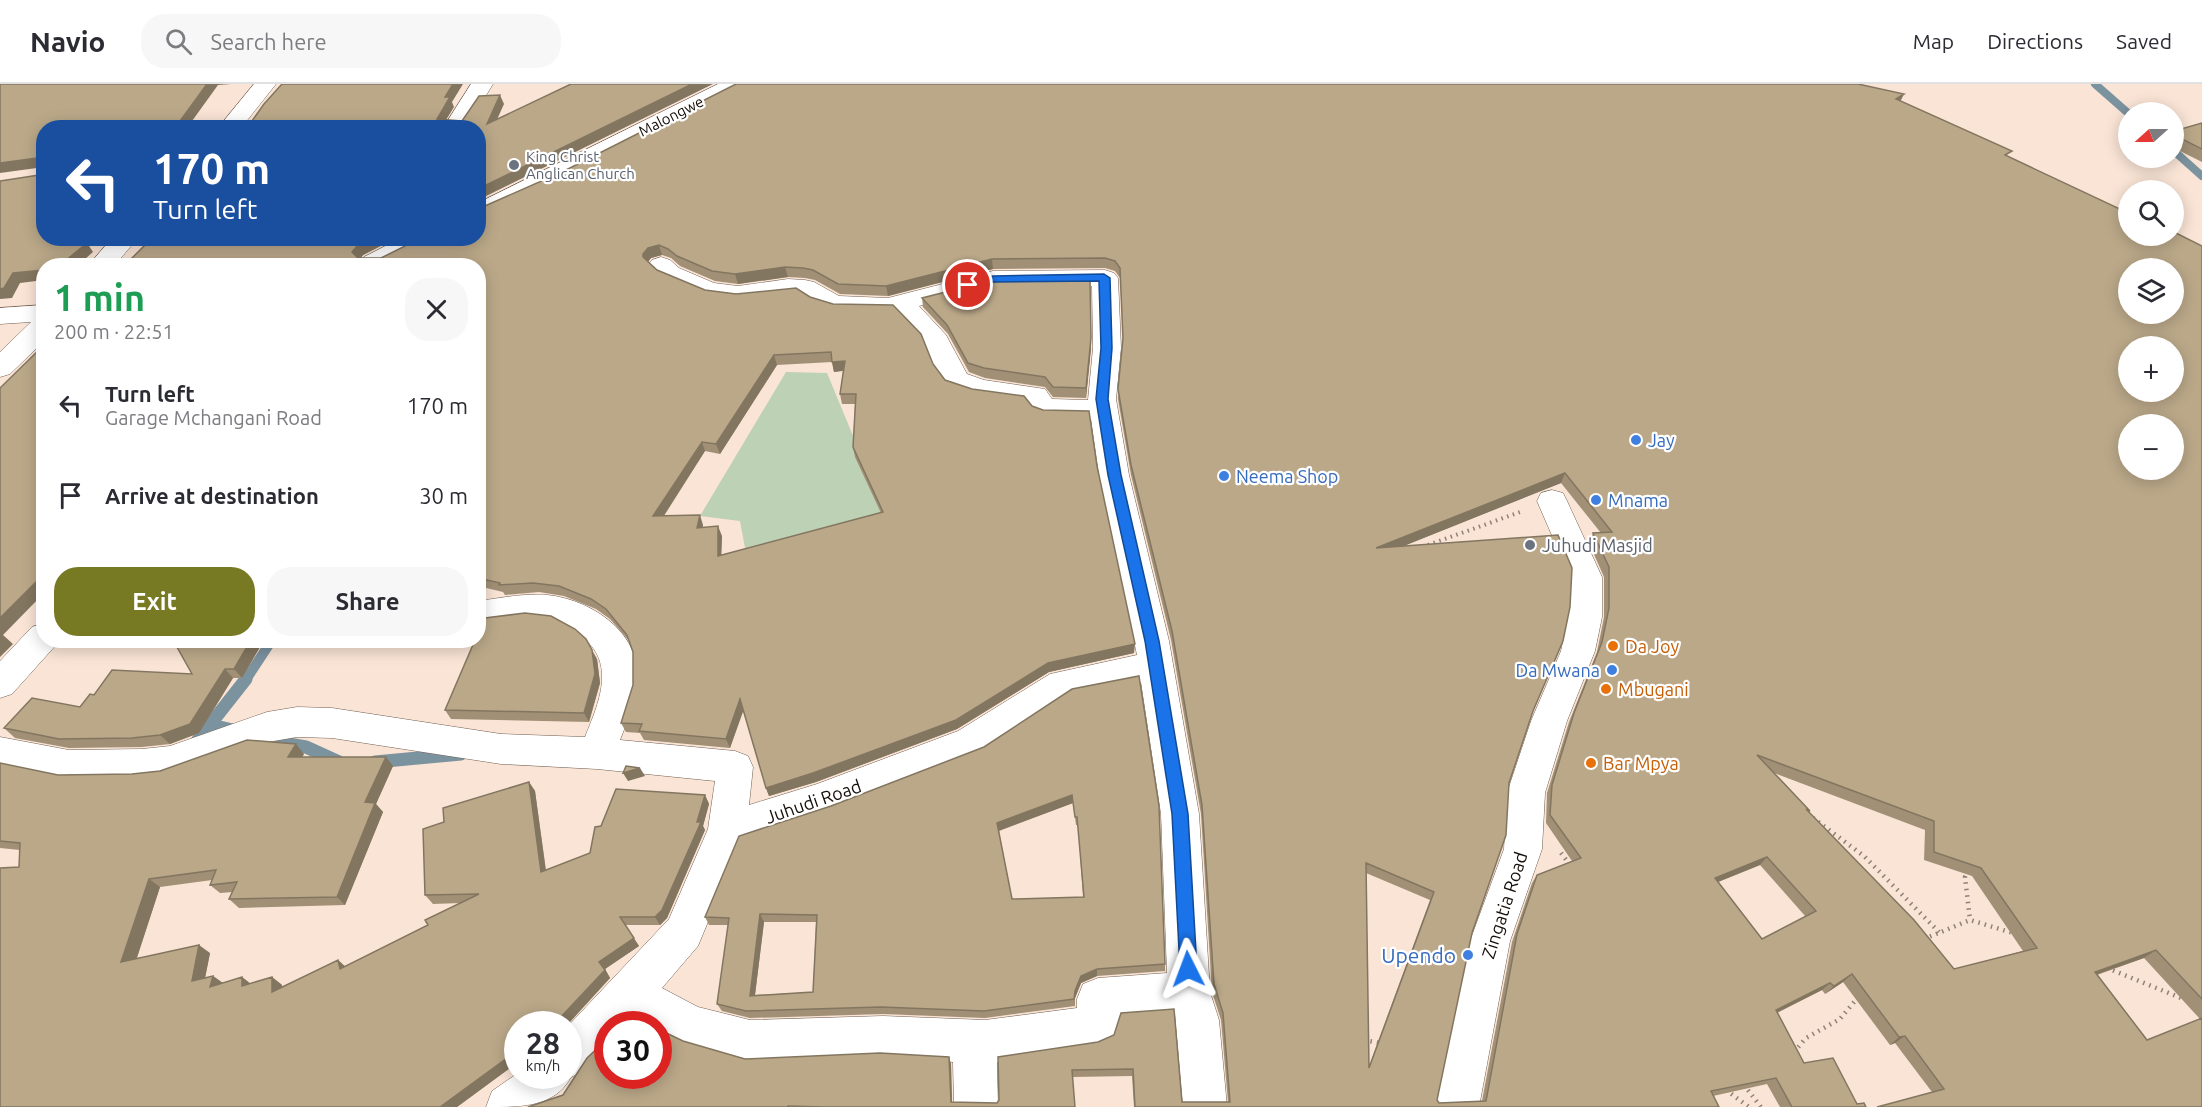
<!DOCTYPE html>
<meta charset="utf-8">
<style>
body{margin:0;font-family:Ubuntu,sans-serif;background:#f7f7f7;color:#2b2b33;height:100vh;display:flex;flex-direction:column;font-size:22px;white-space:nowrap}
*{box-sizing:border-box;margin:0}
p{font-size:20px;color:#7c7c81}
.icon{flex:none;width:33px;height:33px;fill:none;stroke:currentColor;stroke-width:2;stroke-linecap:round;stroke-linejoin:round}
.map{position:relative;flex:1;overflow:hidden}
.panel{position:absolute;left:36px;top:174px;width:450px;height:390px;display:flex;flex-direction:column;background:#fff;border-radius:24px;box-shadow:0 3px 15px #0003}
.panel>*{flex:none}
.banner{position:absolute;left:36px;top:36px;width:450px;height:126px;border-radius:24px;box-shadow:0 3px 15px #0003;background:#1a4fa0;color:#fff;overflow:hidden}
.needle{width:39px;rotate:249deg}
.buttons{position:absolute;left:2118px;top:18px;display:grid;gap:12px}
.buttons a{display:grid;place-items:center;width:66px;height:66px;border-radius:50%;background:#fff;box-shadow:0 3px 15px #0003;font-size:30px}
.speed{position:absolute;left:504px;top:927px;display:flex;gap:12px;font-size:30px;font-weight:700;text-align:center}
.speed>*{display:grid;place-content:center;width:78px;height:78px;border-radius:50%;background:#fff;box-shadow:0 3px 15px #0003;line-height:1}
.speed small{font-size:15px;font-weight:400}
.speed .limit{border:9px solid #d22;background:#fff;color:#111}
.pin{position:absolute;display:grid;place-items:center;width:51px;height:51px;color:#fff;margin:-26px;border:3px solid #fff;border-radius:50%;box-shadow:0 2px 6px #0007}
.me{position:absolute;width:66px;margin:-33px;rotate:357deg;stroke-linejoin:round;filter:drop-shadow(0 0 4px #0008)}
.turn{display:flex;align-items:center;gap:21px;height:126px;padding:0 18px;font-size:27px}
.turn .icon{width:78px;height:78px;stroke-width:2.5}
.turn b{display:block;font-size:42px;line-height:51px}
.round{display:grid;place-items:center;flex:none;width:63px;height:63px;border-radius:24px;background:#f7f7f7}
.head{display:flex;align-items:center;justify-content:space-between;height:102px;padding:0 18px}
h1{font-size:36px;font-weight:700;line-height:45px;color:#1e9e55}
.button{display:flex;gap:12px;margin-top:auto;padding:12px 18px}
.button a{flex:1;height:69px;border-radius:24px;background:#777a23;color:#fff;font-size:24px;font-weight:700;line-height:69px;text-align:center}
.button a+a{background:#f7f7f7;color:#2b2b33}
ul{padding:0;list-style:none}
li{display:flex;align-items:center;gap:18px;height:90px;padding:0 18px}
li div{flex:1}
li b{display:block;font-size:22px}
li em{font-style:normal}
header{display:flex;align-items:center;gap:36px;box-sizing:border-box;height:84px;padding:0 30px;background:#fff;border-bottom:2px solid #e1e1e2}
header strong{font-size:28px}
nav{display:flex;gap:33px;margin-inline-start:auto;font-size:21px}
.search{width:420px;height:54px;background:#f7f7f7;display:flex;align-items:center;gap:15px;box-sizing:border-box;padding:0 21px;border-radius:24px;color:#7c7c81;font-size:22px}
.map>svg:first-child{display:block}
.green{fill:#bdd1b4}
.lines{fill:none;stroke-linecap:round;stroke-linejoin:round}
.stream-far2{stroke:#7b929f;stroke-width:8}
.stream-far1{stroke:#7b929f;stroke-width:10}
.stream{stroke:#7b929f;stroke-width:13}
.minor-casing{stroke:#715f52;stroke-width:1}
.path-far1{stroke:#908177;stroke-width:4;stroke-dasharray:1.5 4.5;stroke-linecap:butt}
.path{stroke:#908177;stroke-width:4.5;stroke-dasharray:1.5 5;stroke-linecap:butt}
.minor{fill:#fff;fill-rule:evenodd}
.wall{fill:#a19076;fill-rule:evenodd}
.shaded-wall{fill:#837660}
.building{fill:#bba889;stroke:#837660;stroke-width:1.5;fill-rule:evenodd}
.route{fill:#1a73e8;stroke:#114b97;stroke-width:1.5}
.worship-dot{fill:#6b7280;stroke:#fff;stroke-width:2}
.shop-dot{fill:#3f7fe0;stroke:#fff;stroke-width:2}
.food-dot{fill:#e8710a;stroke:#fff;stroke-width:2}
.labels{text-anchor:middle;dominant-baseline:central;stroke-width:4.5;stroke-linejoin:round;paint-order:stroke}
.far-street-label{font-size:15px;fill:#150e09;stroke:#fff}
.far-worship-label{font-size:15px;fill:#5b616d;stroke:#fff;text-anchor:start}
.shop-label{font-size:18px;fill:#366cbe;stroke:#fff;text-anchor:start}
.worship-label{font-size:18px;fill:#5b616d;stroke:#fff;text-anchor:start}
.food-label{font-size:18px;fill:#c56008;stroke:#fff;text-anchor:start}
.street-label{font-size:18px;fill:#150e09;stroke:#fff}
.near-shop-label{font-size:21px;fill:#366cbe;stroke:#fff;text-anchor:end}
</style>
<header>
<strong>Navio</strong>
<div class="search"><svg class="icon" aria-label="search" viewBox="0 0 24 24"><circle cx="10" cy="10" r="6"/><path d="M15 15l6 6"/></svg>Search here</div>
<nav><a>Map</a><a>Directions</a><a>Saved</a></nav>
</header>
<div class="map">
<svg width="2202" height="1023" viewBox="0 0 2202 1023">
<rect width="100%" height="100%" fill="#f9e4d5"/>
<path class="green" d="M786 288 827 289 885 429 746 469 740 437 700 432Z"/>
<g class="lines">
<path class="stream-far2" d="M2095 0 2128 29
M2174 67 2202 92"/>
<path class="stream-far1" d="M245 597 272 556"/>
<path class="stream" d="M211 641 237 647
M260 655 306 663 339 678
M194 661 246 595
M375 678 461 670"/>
<g class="minor-casing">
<path id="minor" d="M254 0H276L241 44H218Z
M471 0H493L466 44H443Z
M718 0H745L742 5 565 96 478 136V119Z
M112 154H138L114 182H88Z
M401 154H434L431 159 386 182H363L360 178 364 173Z
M661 173 670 176 679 184 714 199 738 202 788 195 805 196 814 198 839 212 888 214 993 187 1105 186 1114 189 1118 194 1121 264 1116 315 1129 391 1169 557 1199 730 1210 908 1219 936 1227 1023H1183L1175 930 1119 934 1118 942 1112 957 1097 963 997 978 998 1023H954L953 978 883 974 750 980 689 962 658 947V940H646L635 934 629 940H608V963L583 988 571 993C555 1023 522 1023 486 1023L492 1007 518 989V992H568V942L669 835 708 745 715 697 597 685 501 680 332 654 297 653 268 658 170 694 142 697 69 698 0 683V653L69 666 142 665 170 662 267 628 297 623 332 624 501 650 585 653C599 618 617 579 581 552 571 545 560 538 548 537 525 534 501 540 478 543V517C501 514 525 509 547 511 589 515 640 547 637 594 636 615 628 636 620 656L735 667 748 672 753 683 749 721 817 700 958 647 1050 590 1137 571 1099 391 1091 335 1044 334 1034 331 1026 320 973 313 947 304 936 289 924 259 895 228 888 230 836 228 813 221 799 211 738 218 708 214 661 194 648 181 652 176ZM1092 202 1093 264 1088 316 1052 315 1045 305 984 296 967 290 946 251 919 222 993 203ZM1141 598 1161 730 1167 889 1098 894 1083 900 1077 915V924L985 936 883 932 750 936 698 923 662 904 698 862 741 758 833 728 984 669 1071 612Z
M44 221V257L10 290 0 293V268L31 238 0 240V224Z
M1552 406 1563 409 1567 417 1602 493V533L1595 567 1567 637 1545 709 1542 765 1510 857 1479 1023H1435L1470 857 1504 765 1507 709 1531 637 1561 567 1568 533 1570 493 1537 417 1541 409Z
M44 539V556H59L56 561 12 610 0 614V577L32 543Z"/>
</g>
<path class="path-far1" d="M1428 461 1523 427"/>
<path class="path" d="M1813 734 1864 772 1939 848
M1561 769 1571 782
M1968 786 1965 793 1970 836
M1924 855 1970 836 2013 849
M2107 884 2186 916
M1364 956 1380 959
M1794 968 1806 954 1840 935 1859 912
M1744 1001 1761 1023
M1726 1006 1749 1023"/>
<use href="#minor" class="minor"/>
</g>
<path class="wall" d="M1901 17 2009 73 2126 128 2202 162V1023L1932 1008 1895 959 1890 961 1843 898 1825 910 1822 906 1777 929 1804 979 1857 1020 1866 1023H1780L1767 1000 1713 1012 1719 1023H1134L1132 992 1072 993 1075 1023H528L563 1011 683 957 745 975 949 973 951 980 952 1018 997 1019 1098 958 1182 1018H1228L1221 936 1212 908 1201 730 1171 556 1131 391 1118 315 1123 259 1120 194 1115 187 1105 184 993 185 888 212 840 210 815 196 805 194 788 193 738 200 715 197 680 182 671 174 662 171 651 174 648 178 657 186 705 206 736 210 810 213 933 280 945 296 972 305 1032 322 1097 382 1134 569 1049 588 957 645 816 698 769 712 766 704 743 626 730 664 644 656 640 649 626 648 621 639 633 601V568L630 558 610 535 596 525 564 512 539 508 505 511 503 508 478 502V182H124L149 157 147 154H396L363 171 360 174H381ZM832 278 834 288 843 287 840 310 842 320H855L853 363 855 373 881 429 721 471 722 452 703 444V441L664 432 705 367 720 370 777 281ZM1561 399 1601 449H1593L1589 459 1604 493V533L1597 568 1569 638 1547 709 1546 739 1572 777 1537 791 1532 799 1512 858 1482 1017 1439 1019 1437 1016 1472 849 1509 699 1533 627 1403 462ZM1774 689 1925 746 1924 776 1972 792 2023 867 1954 885 1809 728 1810 727ZM1760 781 1806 833 1762 855 1718 798ZM1366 789 1430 816 1369 982ZM2144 874 2200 935 2147 956 2097 891Z
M2202 39V78L2174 64V47Z
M922 214 1091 264 1086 314 1053 313 1045 303 985 294 969 288 948 250 923 223Z
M264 556 242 594H233L199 649 170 660 142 663 69 664 15 654 4 644 80 623 94 611 192 590Z
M597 575 600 599 589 638 451 635 445 626Z
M1072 605 1165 880V887L1097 892 1081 899 1075 914V922L985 934 883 930 750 934 722 927 717 920 728 841H709L705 833 831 722 984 663ZM1073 719 1076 741H1078L1083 813 1012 815 999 747ZM764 838H816L813 908 755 911Z
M304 670 302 673H386L393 682 376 720 383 728 345 821 239 824 229 815 233 808 220 809 210 801 212 796 160 803 137 874 210 869 205 894 213 892 223 899 242 893 251 900 272 893 282 901V903L338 876 345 883 428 841 460 819 433 820 425 811 444 738 529 698 535 707 546 786 590 769 601 742 705 711 709 720 703 742 705 746 667 834 660 841H625L639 862 605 885 610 894 568 940H518V978L457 1023H0L20 766 0 764V679L58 691 132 690Z"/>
<path class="shaded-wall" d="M207 0H231L218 1 187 44H175Z
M453 0H463L452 18 454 23 441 44 437 35 445 13Z
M692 0H713L478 116V105Z
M1904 10 1899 20 1896 15Z
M500 11 504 20 491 49 487 40Z
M37 74 44 83 0 89V79Z
M69 154H81L74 167 67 157Z
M371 154H396L363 171 358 178 352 168 358 161Z
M87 159 93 168 77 182H59Z
M659 161 662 171 651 174 646 180 643 173V170L648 164Z
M992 175 993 185 888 212 886 202Z
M785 183 788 193 738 200 735 190Z
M44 186V196L20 199 12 214 0 215V205L13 189Z
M1091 254V264L1086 314V304Z
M774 271 777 281 720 370 716 360Z
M845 277 847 286 834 288 832 278Z
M702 358 705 367 657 442 653 432Z
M1565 389 1561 399 1374 474 1376 464Z
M700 431 703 441 700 454 697 444Z
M718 442 722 452 721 481 718 472Z
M44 490V509L3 551 13 560 0 573V534Z
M251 556H264L242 594 234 585Z
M1135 560 1134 569 1049 588 957 645 816 698 769 712 766 704 1048 579Z
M592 566 597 575 600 599 589 638 584 629Z
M225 585 233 594 199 649 170 660 160 651Z
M740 615 744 625 730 664 726 655Z
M296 660 304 670 297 682 288 673Z
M386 673 393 682 376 720 383 728 345 821 337 813 365 718Z
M640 684 645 692 628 697 623 689Z
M529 698 535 707 547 796 541 788Z
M705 711 709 720 703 742 705 746 667 834 660 841 655 833 697 738Z
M1072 711 1073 719 998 747 997 739Z
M1767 773 1760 781 1708 802 1715 794Z
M149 795 160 803 133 885 121 878Z
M760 830 764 838 754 919 750 912Z
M620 833 639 862 605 885 610 894 568 940H552L599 878Z
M199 861 210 869 203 904 192 897Z
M2156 866 2144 874 2083 895 2095 888Z
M338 876 347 884 340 885Z
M1097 885V892L1081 899 1075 914V922V907L1081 892Z
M1852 890 1843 898 1825 910 1834 902Z
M213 892 224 900 210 903Z
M242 893 252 901 242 902Z
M272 893 282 901V915L272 908Z
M1830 899 1822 906 1768 933 1776 926Z
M1905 952 1895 959 1890 961 1899 953Z
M518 966V978L457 1023H440Z
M949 973 951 980 952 1023 951 1018Z"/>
<path class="building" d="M0 0H207L175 44H44V154H69L67 157 87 159 59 182H44V186L13 189 4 204 0 205V97L39 91 40 76 37 74 0 79Z
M282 0H453L445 13H450L437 35 462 37 479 12 500 11 487 40 571 0H692L478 105V44H247L264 20Z
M736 0H1858L1904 10 1896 15 2012 67 2005 71 2126 128 2128 127V152H2174V148L2202 162V915L2156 866 2095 888 2147 956 2202 934V1023H1877L1944 1005 1905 952 1899 953 1852 890 1834 902 1830 899 1776 926 1804 979 1833 974 1857 1020 1864 1019 1866 1023H1792L1776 994 1711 1007 1719 1023H1135L1133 985 1072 986 1075 1023H824L788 1022 787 1023H528L563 1011 587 974 604 958V948L608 943V992H658V945L683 957 745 975 880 969 949 973 951 1018 997 1019 999 1016 998 973 1098 958 1114 951 1121 929 1174 925 1182 1018H1230L1223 929 1214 900 1202 721 1172 547 1131 381 1118 305 1123 254 1120 184 1115 177 1105 174 992 175 886 202 838 200 813 186 803 184 785 183 735 190 712 187 677 172 668 165 659 161 648 164 643 170V173L657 186 705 206 736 210 796 204 810 213 833 220 893 221 921 250 933 280 945 296 972 305 1024 312 1032 322 1043 326 1089 327 1097 382 1135 560 1048 579 956 636 813 689 766 704 740 615 726 655 639 647 642 640 621 639 633 601V568L627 551 606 525 591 515 559 502 533 499 499 501 500 499 478 494V182H124L150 156 149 154H371L358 161 352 168 358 174H381L421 154H478V125L562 88ZM2128 184H2174V230H2128ZM2128 262H2174V308H2128ZM831 268 832 278 845 277 840 310H856L853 363 883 428 718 472V442L697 444 700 431 653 432 702 358 716 360 774 271ZM2128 340H2174V386H2128ZM1565 389 1612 448 1593 449 1609 483V524L1602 558 1574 629 1552 701 1550 731 1581 774 1537 791 1517 850 1486 1017 1439 1019 1437 1016 1472 849 1506 751 1509 699 1533 627 1563 557 1570 523 1572 484 1558 451 1376 464ZM1757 671 1934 737V768L1981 784 2037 864 1954 885 1914 836 1806 725 1810 727ZM1767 773 1816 827 1762 855 1715 794ZM1366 779 1434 808 1369 984Z
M2202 39V65L2174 51V47Z
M1090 195 1091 254 1086 304 1053 303 1045 293 984 284 968 279 947 241 922 214 993 196Z
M44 261V490L0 534V304Z
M525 529 551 532 575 545 586 555 592 566 595 590 584 629 445 626 475 556H478V549L485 534Z
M173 556H251L234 585H225L190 640 160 651 132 654 59 655 4 644 32 614 80 623 90 610 94 611 112 586 192 590Z
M1139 592 1159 722 1165 880 1097 885 1081 892 1075 907 1074 915 984 927 881 923 746 927 717 920 729 834 705 833 739 752 831 722 984 663 1072 605ZM1072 711 1075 733H1077L1084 813 1012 815 997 739ZM760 830 817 831 813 908 750 912Z
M247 656 296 660 288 673H386L365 718 375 719 337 813 229 815 237 798 210 801 216 786 149 795 121 878 199 861 192 897 213 892 210 903 242 893V902L272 893V908L338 876 340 885 428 841 425 836 479 810 425 811 423 745 444 738 443 724 529 698 541 788 590 769 595 743 601 742 616 705 705 711 697 738H701L662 826 655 833H620L634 854 599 878 605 886 559 935 552 940H518V966L440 1023H0V784L19 783 20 759 0 757V679L58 691 132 690 160 687Z
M626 682 640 684 623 689Z
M630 930 639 935H650L651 940H609L613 935H623Z"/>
<path class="route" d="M1104 190 1110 194 1112 264 1108 315 1121 391 1159 557 1188 730 1197 885 1194 891 1188 894 1182 891 1180 885 1172 730 1145 557 1108 391 1096 315 1101 264 1099 197 993 198 968 204 962 201 993 192Z"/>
<g class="worship-dot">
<circle cx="514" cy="81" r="6"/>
<circle cx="1530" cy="461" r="6"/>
</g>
<g class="shop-dot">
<circle cx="1636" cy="356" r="6"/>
<circle cx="1224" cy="392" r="6"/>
<circle cx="1596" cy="416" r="6"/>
<circle cx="1612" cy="586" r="6"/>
<circle cx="1468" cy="871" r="6"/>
</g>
<g class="food-dot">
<circle cx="1613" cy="562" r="6"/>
<circle cx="1606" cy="605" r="6"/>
<circle cx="1591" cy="679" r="6"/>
</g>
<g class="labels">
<g class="far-street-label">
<text transform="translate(671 32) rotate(-27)">Malongwe</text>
</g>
<g class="far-worship-label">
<text x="526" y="72">King Christ<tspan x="526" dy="17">Anglican Church</tspan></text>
</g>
<g class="shop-label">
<text x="1648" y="356">Jay</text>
<text x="1236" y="392">Neema Shop</text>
<text x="1608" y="416">Mnama</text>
<text x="1600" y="586" text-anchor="end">Da Mwana</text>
</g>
<g class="worship-label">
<text x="1542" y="461">Juhudi Masjid</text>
</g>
<g class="food-label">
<text x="1625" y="562">Da Joy</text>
<text x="1618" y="605">Mbugani</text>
<text x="1603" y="679">Bar Mpya</text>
</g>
<g class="street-label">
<text transform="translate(813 717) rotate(-19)">Juhudi Road</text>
<text transform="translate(1504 821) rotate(-72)">Zingatia Road</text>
</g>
<g class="near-shop-label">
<text x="1456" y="871">Upendo</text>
</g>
</g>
</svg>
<div class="buttons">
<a><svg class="needle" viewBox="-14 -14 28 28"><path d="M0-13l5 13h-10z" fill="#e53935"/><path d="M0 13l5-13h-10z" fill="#7c7c81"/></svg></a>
<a><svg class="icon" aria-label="search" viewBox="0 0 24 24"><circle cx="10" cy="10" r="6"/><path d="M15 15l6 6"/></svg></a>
<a><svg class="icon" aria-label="layers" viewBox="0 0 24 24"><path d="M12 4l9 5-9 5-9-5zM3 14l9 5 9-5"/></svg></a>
<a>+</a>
<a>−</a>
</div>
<div class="speed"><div>28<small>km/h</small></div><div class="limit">30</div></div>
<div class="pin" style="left:968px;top:201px;background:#d93025"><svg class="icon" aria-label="arrive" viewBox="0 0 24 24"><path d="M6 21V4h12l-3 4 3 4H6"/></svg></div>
<svg class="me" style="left:1188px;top:885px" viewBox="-20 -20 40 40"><path d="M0-17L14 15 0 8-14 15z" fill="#1a73e8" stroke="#fff" stroke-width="4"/></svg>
<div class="banner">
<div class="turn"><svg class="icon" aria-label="left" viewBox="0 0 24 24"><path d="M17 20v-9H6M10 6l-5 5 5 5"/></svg><div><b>170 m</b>Turn left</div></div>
</div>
<section class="panel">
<div class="head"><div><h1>1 min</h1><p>200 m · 22:51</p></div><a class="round"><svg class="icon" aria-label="close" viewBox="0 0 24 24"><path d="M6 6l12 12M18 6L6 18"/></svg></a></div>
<ul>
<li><svg class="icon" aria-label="left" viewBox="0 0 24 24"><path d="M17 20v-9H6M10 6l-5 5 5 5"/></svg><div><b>Turn left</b><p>Garage Mchangani Road</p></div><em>170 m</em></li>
<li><svg class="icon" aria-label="arrive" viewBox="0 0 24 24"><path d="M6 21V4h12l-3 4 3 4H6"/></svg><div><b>Arrive at destination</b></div><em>30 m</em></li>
</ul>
<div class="button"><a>Exit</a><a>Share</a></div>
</section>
</div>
